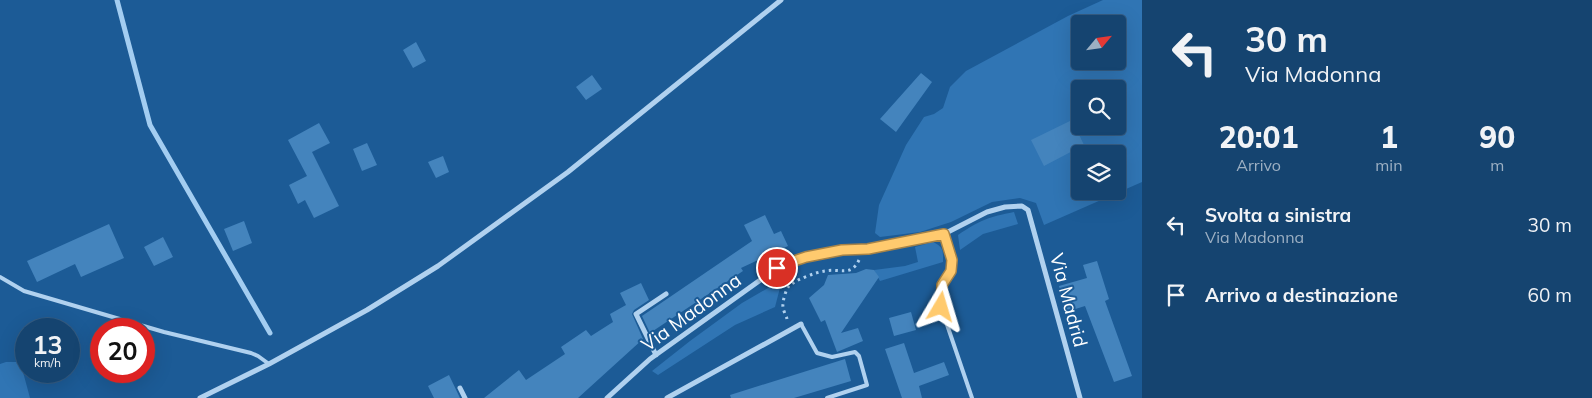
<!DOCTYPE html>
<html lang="it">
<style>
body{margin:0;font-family:Mulish,sans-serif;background:#224e78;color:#f1f3f6;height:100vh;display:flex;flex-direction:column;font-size:19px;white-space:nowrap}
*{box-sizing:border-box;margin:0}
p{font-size:16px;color:#9db0c3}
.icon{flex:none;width:28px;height:28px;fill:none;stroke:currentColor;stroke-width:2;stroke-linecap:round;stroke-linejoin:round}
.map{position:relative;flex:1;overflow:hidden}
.drawer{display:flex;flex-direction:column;background:#154470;width:450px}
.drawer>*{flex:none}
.hud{background:#154470;color:#f1f3f6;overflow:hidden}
.needle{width:32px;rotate:61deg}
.fabs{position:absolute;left:1071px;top:15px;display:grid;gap:10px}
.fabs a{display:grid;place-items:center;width:55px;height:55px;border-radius:5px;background:#154470;box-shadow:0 5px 20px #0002,0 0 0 1px #345c83;font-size:25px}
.speed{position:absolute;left:15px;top:318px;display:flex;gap:10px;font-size:25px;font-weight:700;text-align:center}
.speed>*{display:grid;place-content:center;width:65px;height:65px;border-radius:50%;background:#154470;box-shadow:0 5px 20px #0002,0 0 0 1px #345c83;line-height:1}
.speed small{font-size:12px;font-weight:400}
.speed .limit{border:8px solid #d22;background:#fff;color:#111}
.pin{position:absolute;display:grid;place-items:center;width:42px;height:42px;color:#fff;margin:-21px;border:2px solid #fff;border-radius:50%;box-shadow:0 1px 5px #0007}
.me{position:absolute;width:55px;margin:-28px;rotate:7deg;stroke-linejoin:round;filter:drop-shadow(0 0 4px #0008)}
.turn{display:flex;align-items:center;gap:18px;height:105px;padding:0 20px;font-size:22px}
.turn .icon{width:65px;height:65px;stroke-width:2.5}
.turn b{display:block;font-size:35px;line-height:42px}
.eta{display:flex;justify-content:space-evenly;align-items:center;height:85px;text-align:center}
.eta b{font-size:30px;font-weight:800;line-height:35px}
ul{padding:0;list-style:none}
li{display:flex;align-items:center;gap:15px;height:70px;padding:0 20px}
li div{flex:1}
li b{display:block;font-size:19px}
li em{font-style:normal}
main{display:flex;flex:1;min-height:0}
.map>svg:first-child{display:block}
.green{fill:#3075b4;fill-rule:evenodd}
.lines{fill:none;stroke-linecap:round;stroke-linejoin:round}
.stream{stroke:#a3cdf1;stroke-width:5}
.building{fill:#4484bd}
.path{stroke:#b0d1ef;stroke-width:3;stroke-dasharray:2.5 4;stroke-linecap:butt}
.lane{stroke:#b0d1ef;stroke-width:4}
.street{stroke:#b0d1ef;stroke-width:5}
.route-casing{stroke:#a68348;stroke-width:12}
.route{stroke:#ffca6e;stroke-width:9}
.labels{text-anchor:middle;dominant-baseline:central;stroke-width:4;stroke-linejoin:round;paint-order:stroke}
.street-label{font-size:19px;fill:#fff;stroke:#1c5b96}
</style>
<main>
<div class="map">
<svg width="1142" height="398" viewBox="0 0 1142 398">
<rect width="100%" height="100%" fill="#1c5b96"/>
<path class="green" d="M1103 0H1142V182L1044 225 1036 203 1020 198 992 202 951 222 920 232 880 237 875 233 879 205 906 145 924 117 934 114 943 108 950 87 966 71 1068 16ZM1080 24H1118V61H1080ZM1080 89H1118V126H1080ZM1080 154H1118V191H1080Z
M1014 212 1018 224 983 234 960 250 958 235C980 220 989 217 1014 212Z
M933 242C944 247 943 251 943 262L880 281 874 270 905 266 918 262 915 247Z
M782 280 775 307 735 325 658 375 652 371 690 341 742 303Z
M6 362H18L23 372 30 398H0V364Z"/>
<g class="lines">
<path class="stream" d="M117 0 150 125 270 333"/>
</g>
<path class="building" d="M416 42 426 61 413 68 403 50Z
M921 73 932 82 896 132 880 119Z
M592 75 602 89 586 100 576 87Z
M1072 120 1084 145 1044 166 1031 140Z
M319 123 330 143 312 152 339 206 314 218 305 200 298 204 289 185 307 176 288 140Z
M367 143 377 165 362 171 353 149Z
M443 156 449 172 436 178 428 162Z
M765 215 774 234 781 231 788 246 741 268 743 271 650 333 642 316 752 241 744 225Z
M244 221 252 243 233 251 224 229Z
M109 224 124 258 81 277 75 264 37 282 27 261Z
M163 237 173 257 154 266 144 247Z
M1097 261 1109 299 1105 301 1132 376 1114 382 1085 306 1066 312 1059 286 1087 278 1083 265Z
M866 269 874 270 879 277 841 333 858 328 863 341 837 352 825 320 821 322 809 298 824 285 828 275 856 273Z
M641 283 649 300 634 310 632 314 643 339 578 398H484L519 370 526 380 565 354 561 347 586 330 591 336 613 322 610 314 626 305 620 293Z
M911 312 916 330 894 336 889 318Z
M904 343 914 373 944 362 949 375 919 386 922 398H902L885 349Z
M845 359 851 381 794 398H731L730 395Z
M449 375 460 398H434L428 386Z"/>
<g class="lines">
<path class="path" d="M787 319C786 315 782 309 783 304 783 300 786 289 789 286 795 280 816 272 825 271 840 268 851 277 859 260"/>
<path class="lane" d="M944 234 952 260 951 271 942 285 941 307 972 398
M0 277 24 291 164 332 251 353 258 356 269 364
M801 324 817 353 832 357 855 352 859 356 867 385 827 398"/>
<path class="street" d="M656 355 636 314 666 294
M460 388 465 398
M200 398 269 364 367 310 438 266 568 172 781 0
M607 398 650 359 777 268 794 261 806 257 842 250 867 249 944 234 987 212 1005 207 1022 206 1028 210 1080 398
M667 398 801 324"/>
</g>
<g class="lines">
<g class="route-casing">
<path id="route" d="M777 268 794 261 806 257 842 250 868 249 944 234 952 260 951 271 942 285 941 307"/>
</g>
<use href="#route" class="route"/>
</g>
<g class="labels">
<g class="street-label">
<text transform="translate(1069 300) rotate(75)">Via Madrid</text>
<text transform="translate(691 312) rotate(-36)">Via Madonna</text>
</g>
</g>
</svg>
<div class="fabs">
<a><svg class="needle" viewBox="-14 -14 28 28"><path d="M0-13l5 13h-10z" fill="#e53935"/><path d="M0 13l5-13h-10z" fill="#9db0c3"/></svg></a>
<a><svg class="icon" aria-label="search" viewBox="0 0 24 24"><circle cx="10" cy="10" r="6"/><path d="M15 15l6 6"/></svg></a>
<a><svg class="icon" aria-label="layers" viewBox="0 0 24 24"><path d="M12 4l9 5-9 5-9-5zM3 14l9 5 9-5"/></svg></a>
</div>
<div class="speed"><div>13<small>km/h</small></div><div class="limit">20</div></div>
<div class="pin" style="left:777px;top:268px;background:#d93025"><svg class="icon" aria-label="arrive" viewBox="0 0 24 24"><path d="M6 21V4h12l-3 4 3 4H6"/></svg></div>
<svg class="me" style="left:941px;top:307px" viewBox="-20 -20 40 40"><path d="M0-17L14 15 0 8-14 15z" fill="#ffca6e" stroke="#fff" stroke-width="4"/></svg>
</div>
<section class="drawer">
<div class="hud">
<div class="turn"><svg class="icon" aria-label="left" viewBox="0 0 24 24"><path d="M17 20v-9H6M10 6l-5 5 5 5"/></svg><div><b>30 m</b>Via Madonna</div></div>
</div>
<div class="eta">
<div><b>20:01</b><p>Arrivo</p></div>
<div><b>1</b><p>min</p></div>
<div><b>90</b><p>m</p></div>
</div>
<ul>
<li><svg class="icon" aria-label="left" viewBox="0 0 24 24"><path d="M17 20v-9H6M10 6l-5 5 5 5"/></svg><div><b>Svolta a sinistra</b><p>Via Madonna</p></div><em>30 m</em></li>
<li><svg class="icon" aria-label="arrive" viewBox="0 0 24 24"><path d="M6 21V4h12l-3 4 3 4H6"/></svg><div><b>Arrivo a destinazione</b></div><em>60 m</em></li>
</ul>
</section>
</main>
